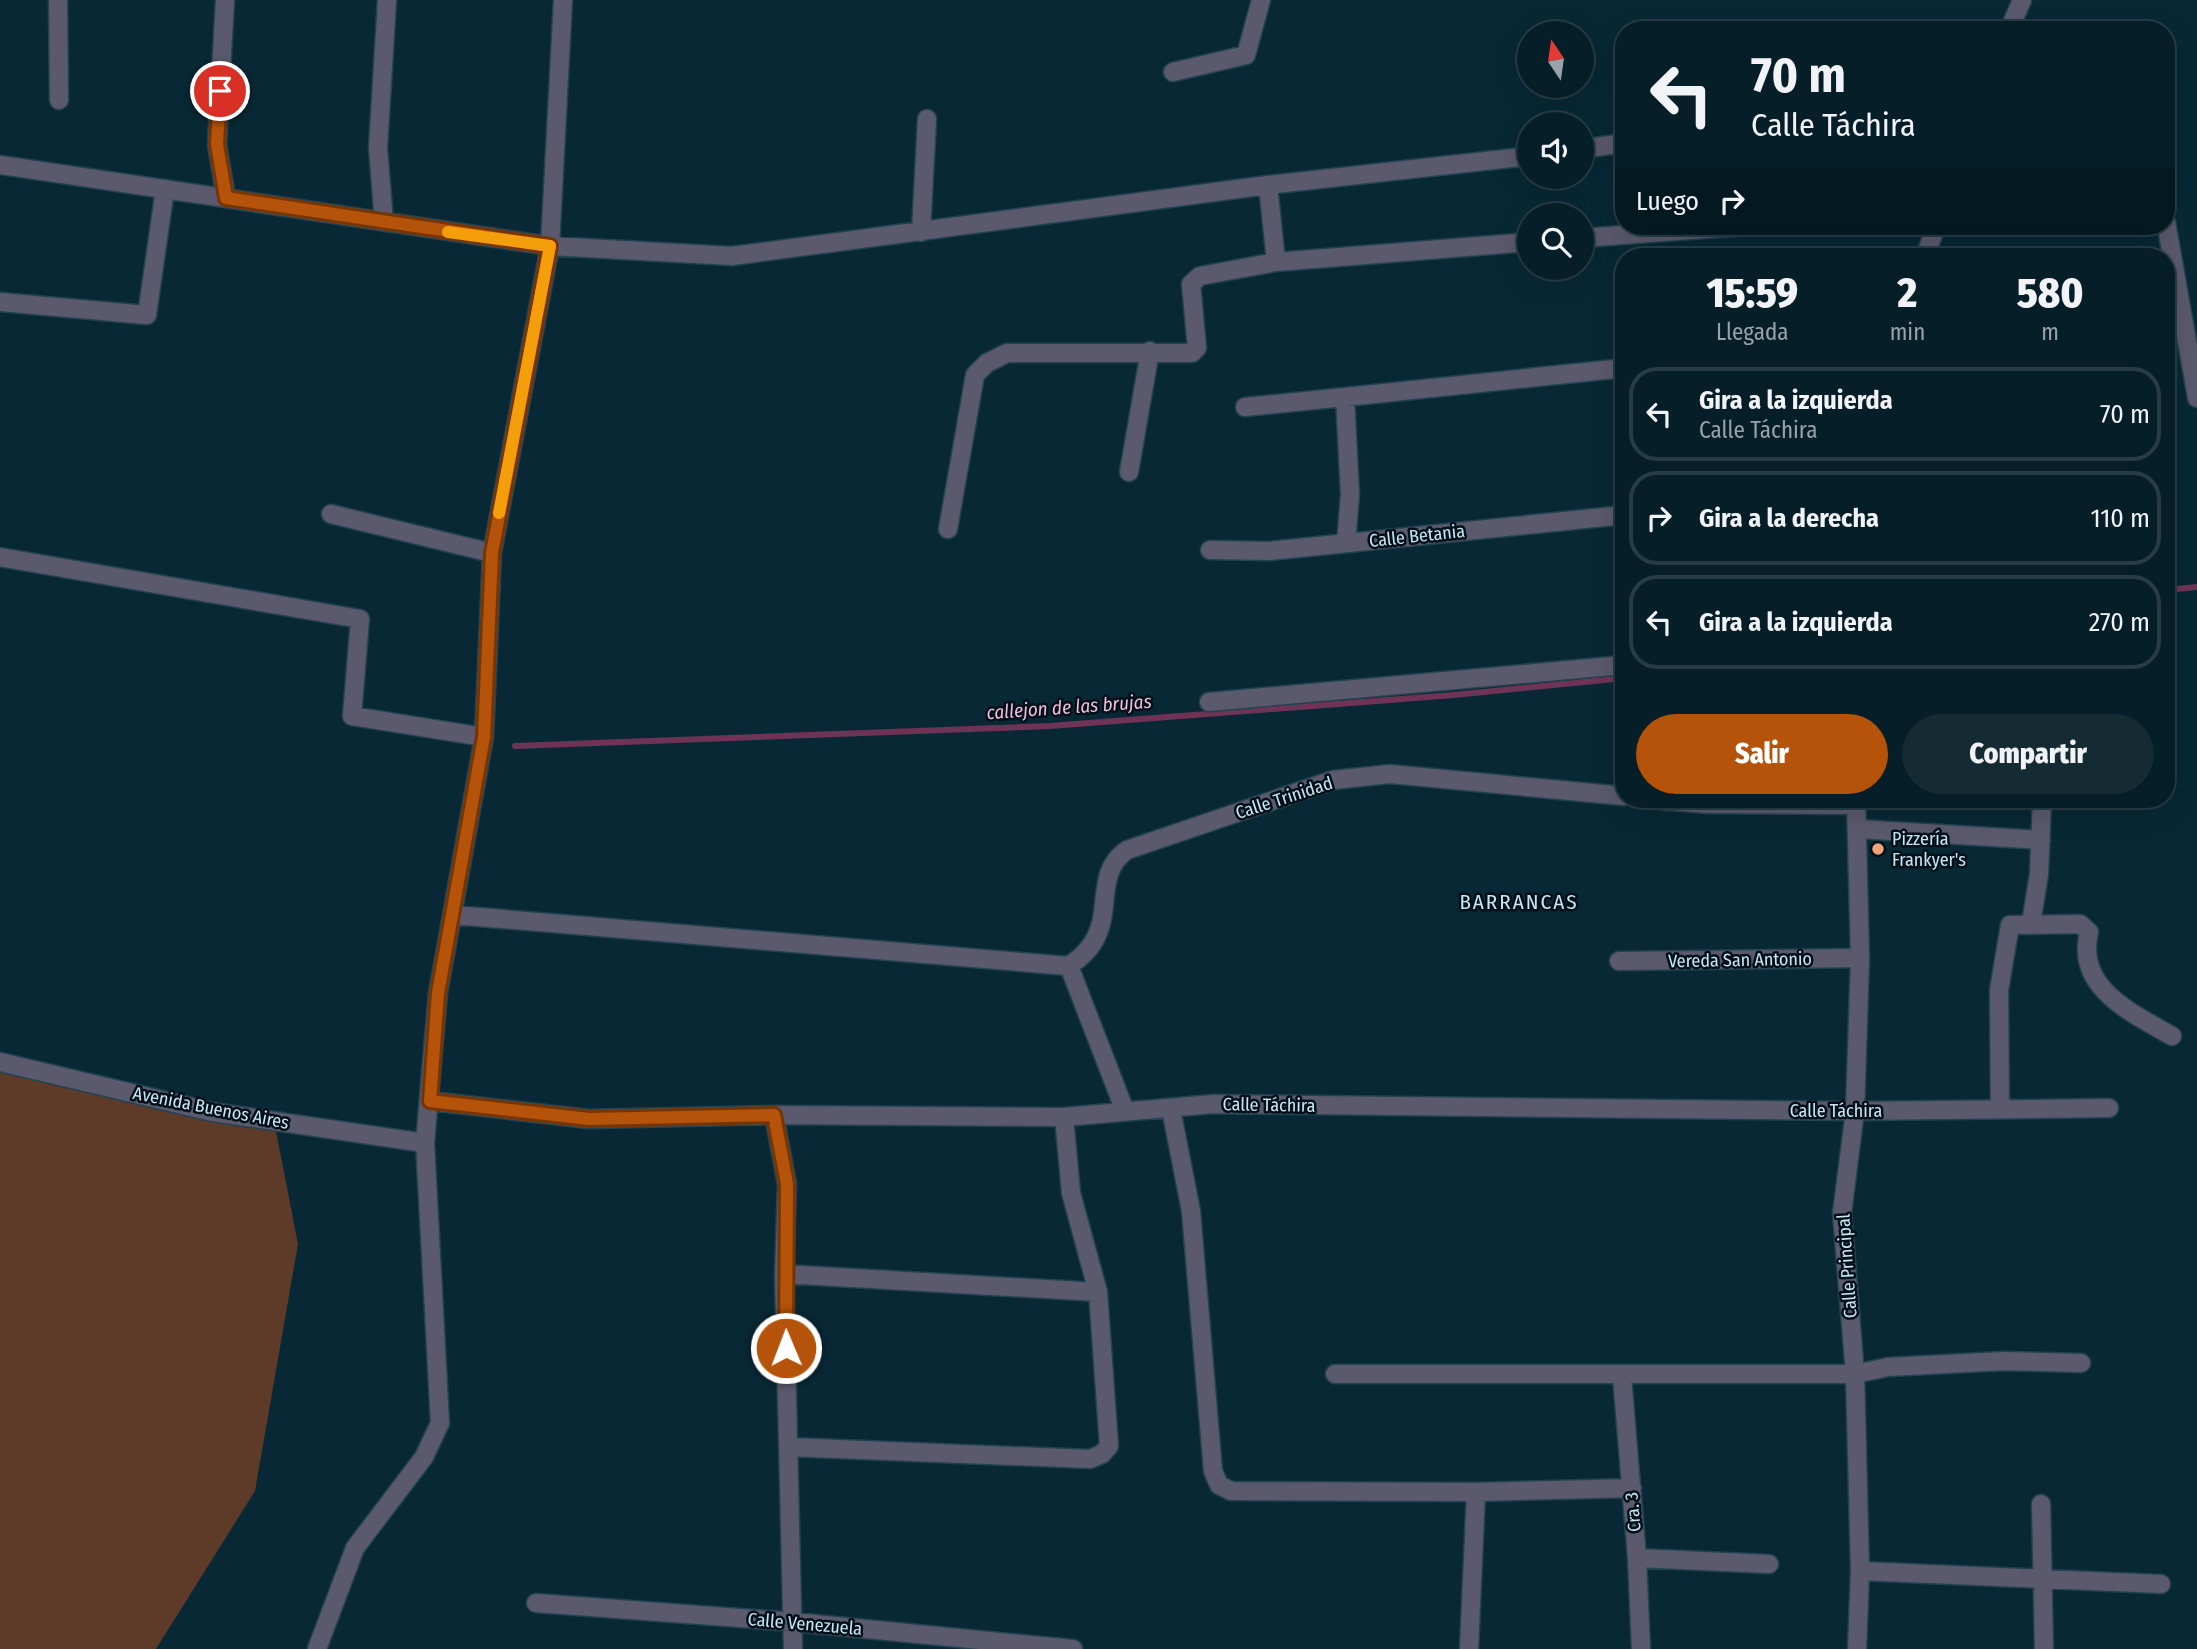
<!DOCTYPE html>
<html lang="es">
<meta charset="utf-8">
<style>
body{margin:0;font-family:"Fira Sans Condensed",sans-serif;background:#142b34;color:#f1f3f6;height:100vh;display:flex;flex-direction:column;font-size:26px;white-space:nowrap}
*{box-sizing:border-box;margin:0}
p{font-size:23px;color:#98a2a8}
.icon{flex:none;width:38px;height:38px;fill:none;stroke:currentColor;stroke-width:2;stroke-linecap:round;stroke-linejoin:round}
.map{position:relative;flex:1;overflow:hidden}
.side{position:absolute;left:1615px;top:248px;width:560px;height:560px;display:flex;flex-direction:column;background:#061e28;border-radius:28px;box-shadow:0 7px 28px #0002,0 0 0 2px #273c45}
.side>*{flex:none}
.hud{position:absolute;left:1615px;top:21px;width:560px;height:214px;border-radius:28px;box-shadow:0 7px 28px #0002,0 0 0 2px #273c45;background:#061e28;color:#f1f3f6;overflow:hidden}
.needle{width:46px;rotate:347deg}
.fabs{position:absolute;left:1517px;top:21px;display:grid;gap:14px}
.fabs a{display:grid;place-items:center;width:77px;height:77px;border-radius:50%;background:#061e28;box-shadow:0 7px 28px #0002,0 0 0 2px #273c45;font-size:35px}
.pin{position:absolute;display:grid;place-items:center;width:60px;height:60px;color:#fff;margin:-30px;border:4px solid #fff;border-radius:50%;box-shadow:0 2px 7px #0007}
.me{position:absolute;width:77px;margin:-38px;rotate:359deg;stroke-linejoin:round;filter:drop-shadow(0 0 5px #0008)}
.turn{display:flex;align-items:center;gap:24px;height:147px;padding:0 21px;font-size:32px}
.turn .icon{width:91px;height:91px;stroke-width:2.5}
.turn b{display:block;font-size:49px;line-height:60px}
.then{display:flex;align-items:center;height:66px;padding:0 21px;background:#0003;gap:14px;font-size:26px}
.eta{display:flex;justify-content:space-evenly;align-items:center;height:119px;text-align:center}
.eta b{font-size:42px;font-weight:800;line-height:49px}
.button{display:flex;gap:14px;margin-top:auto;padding:14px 21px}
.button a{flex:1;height:80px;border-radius:42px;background:#b45309;color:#fff;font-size:28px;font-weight:800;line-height:80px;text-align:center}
.button a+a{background:#142b34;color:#f1f3f6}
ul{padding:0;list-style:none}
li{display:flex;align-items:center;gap:21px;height:94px;margin:0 14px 10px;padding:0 7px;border:4px solid #273c45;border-radius:28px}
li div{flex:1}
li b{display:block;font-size:26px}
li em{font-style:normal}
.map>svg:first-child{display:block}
.green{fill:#5e3a28}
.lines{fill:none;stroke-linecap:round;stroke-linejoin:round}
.stream{stroke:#6f3455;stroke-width:6}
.minor-casing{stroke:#234350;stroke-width:21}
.tertiary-casing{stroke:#234350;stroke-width:21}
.minor{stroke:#5a596d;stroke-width:18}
.tertiary{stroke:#5a596d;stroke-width:18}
.route-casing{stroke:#753606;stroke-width:18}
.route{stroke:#b45309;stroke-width:12}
.slow{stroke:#f59e0b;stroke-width:12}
.poi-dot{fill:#f0a27a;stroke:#001019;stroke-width:2.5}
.labels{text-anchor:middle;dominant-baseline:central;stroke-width:5;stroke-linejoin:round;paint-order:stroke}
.street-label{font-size:18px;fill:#c8e6f3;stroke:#001019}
.poi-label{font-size:18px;fill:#c8e6f3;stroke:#001019;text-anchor:start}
.water-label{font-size:19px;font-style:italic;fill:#f6beda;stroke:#001019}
.quarter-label{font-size:21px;letter-spacing:2px;fill:#c8e6f3;stroke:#001019}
</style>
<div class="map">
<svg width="2197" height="1649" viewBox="0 0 2197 1649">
<rect width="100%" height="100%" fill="#082835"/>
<path class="green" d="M0 1062 274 1121 298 1244 255 1491 156 1649H0Z"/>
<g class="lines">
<path class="stream" d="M2166 590 2197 587
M515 746 1050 726 1454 695 1624 678"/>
<g class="minor-casing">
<path id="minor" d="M58 0 59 100
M225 0 217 144 226 198
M1173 72 1246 55 1261 0
M1582 149 1624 143
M0 165 550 246 732 256 1268 185 1530 156
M1268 185 1276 262
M384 222 378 148 387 0
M2166 222 2197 398
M921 232 927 119
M1582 238 1744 226
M0 302 147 315 165 189
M1245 407 1345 397
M1129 472 1150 351
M331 514 492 553
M948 529 975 375 987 363 1007 353H1192L1197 348 1191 284 1200 276 1276 262 1530 242
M1346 543 1350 495 1345 397 1624 368
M1210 550 1269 551 1624 515
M0 557 360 619 352 716 484 737
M1209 702 1624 665
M1660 800 1708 804 1857 805
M1857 829 2041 840
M454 915 1069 966 1125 1111
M2031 923 2039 874 2042 800
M1619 961 1860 958
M1069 966C1080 958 1090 950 1096 937 1111 908 1096 871 1127 850L1333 780 1390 774 1624 796
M0 1062 212 1112 425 1143
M430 1101 589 1119 774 1115 1064 1117 1213 1104 1855 1111 2109 1108
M1171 1109 1191 1211 1213 1471 1219 1485 1231 1491 1476 1492 1632 1488
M2000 1109 1999 990 2010 925 2080 924 2089 932C2075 988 2132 1013 2172 1036
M774 1115 787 1184 784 1274 793 1649
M784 1274 1098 1292
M1335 1374H1855L1888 1367 2004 1361 2081 1363
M1622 1376 1637 1558 1641 1649
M788 1447 1090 1459 1102 1454 1109 1446 1098 1292 1071 1193 1064 1117
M2041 1504 2044 1649
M1637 1558 1769 1564
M1860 1571 2161 1584
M536 1603 794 1622 1073 1649
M317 1649 355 1548 424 1457 440 1423 425 1143 438 993 484 737 492 553 550 246 563 0
M1469 1649 1476 1492"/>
</g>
<g class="tertiary-casing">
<path id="tertiary" d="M2009 30 2022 0
M1925 257 1936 226
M1856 800 1860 958 1855 1111 1842 1213 1855 1374 1860 1571 1857 1649"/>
</g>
<use href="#minor" class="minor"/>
<use href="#tertiary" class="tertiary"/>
</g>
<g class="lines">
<g class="route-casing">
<path id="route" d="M220 91 217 144 226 198 550 246 492 553 484 737 438 993 430 1101 589 1119 774 1115 787 1184 786 1348"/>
</g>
<use href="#route" class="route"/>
<path class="slow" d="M448 232 550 246 499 513"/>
</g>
<circle class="poi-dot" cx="1878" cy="849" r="7"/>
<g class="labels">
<g class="street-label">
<text transform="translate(1417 536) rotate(-6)">Calle Betania</text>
<text transform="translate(1284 798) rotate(-18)">Calle Trinidad</text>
<text transform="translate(1740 960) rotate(-1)">Vereda San Antonio</text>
<text transform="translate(1269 1105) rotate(1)">Calle Táchira</text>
<text transform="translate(211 1108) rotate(11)">Avenida Buenos Aires</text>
<text x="1836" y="1111">Calle Táchira</text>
<text transform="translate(1847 1266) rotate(-94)">Calle Principal</text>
<text transform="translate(1633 1512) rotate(-95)">Cra. 3</text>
<text transform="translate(805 1624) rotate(5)">Calle Venezuela</text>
</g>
<g class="poi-label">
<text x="1892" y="839">Pizzería<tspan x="1892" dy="21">Frankyer's</tspan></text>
</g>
<g class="water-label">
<text transform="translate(1069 707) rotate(-4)">callejon de las brujas</text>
</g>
<g class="quarter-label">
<text x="1519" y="902">BARRANCAS</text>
</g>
</g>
</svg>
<div class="fabs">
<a><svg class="needle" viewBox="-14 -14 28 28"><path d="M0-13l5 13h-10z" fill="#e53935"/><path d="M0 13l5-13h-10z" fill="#98a2a8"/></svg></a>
<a><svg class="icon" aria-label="sound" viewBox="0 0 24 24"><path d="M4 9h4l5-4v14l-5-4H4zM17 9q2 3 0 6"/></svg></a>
<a><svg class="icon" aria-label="search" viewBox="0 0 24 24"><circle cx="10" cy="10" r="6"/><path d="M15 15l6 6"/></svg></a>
</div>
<div class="pin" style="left:220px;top:91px;background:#d93025"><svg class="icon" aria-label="arrive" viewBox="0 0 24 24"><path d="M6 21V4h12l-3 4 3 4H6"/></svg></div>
<svg class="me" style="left:786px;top:1348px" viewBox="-20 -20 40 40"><circle r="17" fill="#b45309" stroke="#fff" stroke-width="3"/><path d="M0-11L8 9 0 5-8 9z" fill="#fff"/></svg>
<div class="hud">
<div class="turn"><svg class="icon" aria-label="left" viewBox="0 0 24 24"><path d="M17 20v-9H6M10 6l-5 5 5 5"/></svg><div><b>70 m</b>Calle Táchira</div></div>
<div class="then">Luego<svg class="icon" aria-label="right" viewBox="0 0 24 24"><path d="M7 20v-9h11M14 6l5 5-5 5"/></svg></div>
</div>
<section class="side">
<div class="eta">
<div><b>15:59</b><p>Llegada</p></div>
<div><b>2</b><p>min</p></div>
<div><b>580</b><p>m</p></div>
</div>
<ul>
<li><svg class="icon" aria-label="left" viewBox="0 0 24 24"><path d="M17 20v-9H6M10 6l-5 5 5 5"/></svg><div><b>Gira a la izquierda</b><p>Calle Táchira</p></div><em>70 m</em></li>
<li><svg class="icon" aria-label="right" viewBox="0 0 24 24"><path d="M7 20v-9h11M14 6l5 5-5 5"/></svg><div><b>Gira a la derecha</b></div><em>110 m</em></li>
<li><svg class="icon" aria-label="left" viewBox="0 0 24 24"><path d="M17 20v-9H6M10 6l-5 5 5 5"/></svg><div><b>Gira a la izquierda</b></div><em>270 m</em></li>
</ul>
<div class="button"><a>Salir</a><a>Compartir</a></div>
</section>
</div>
